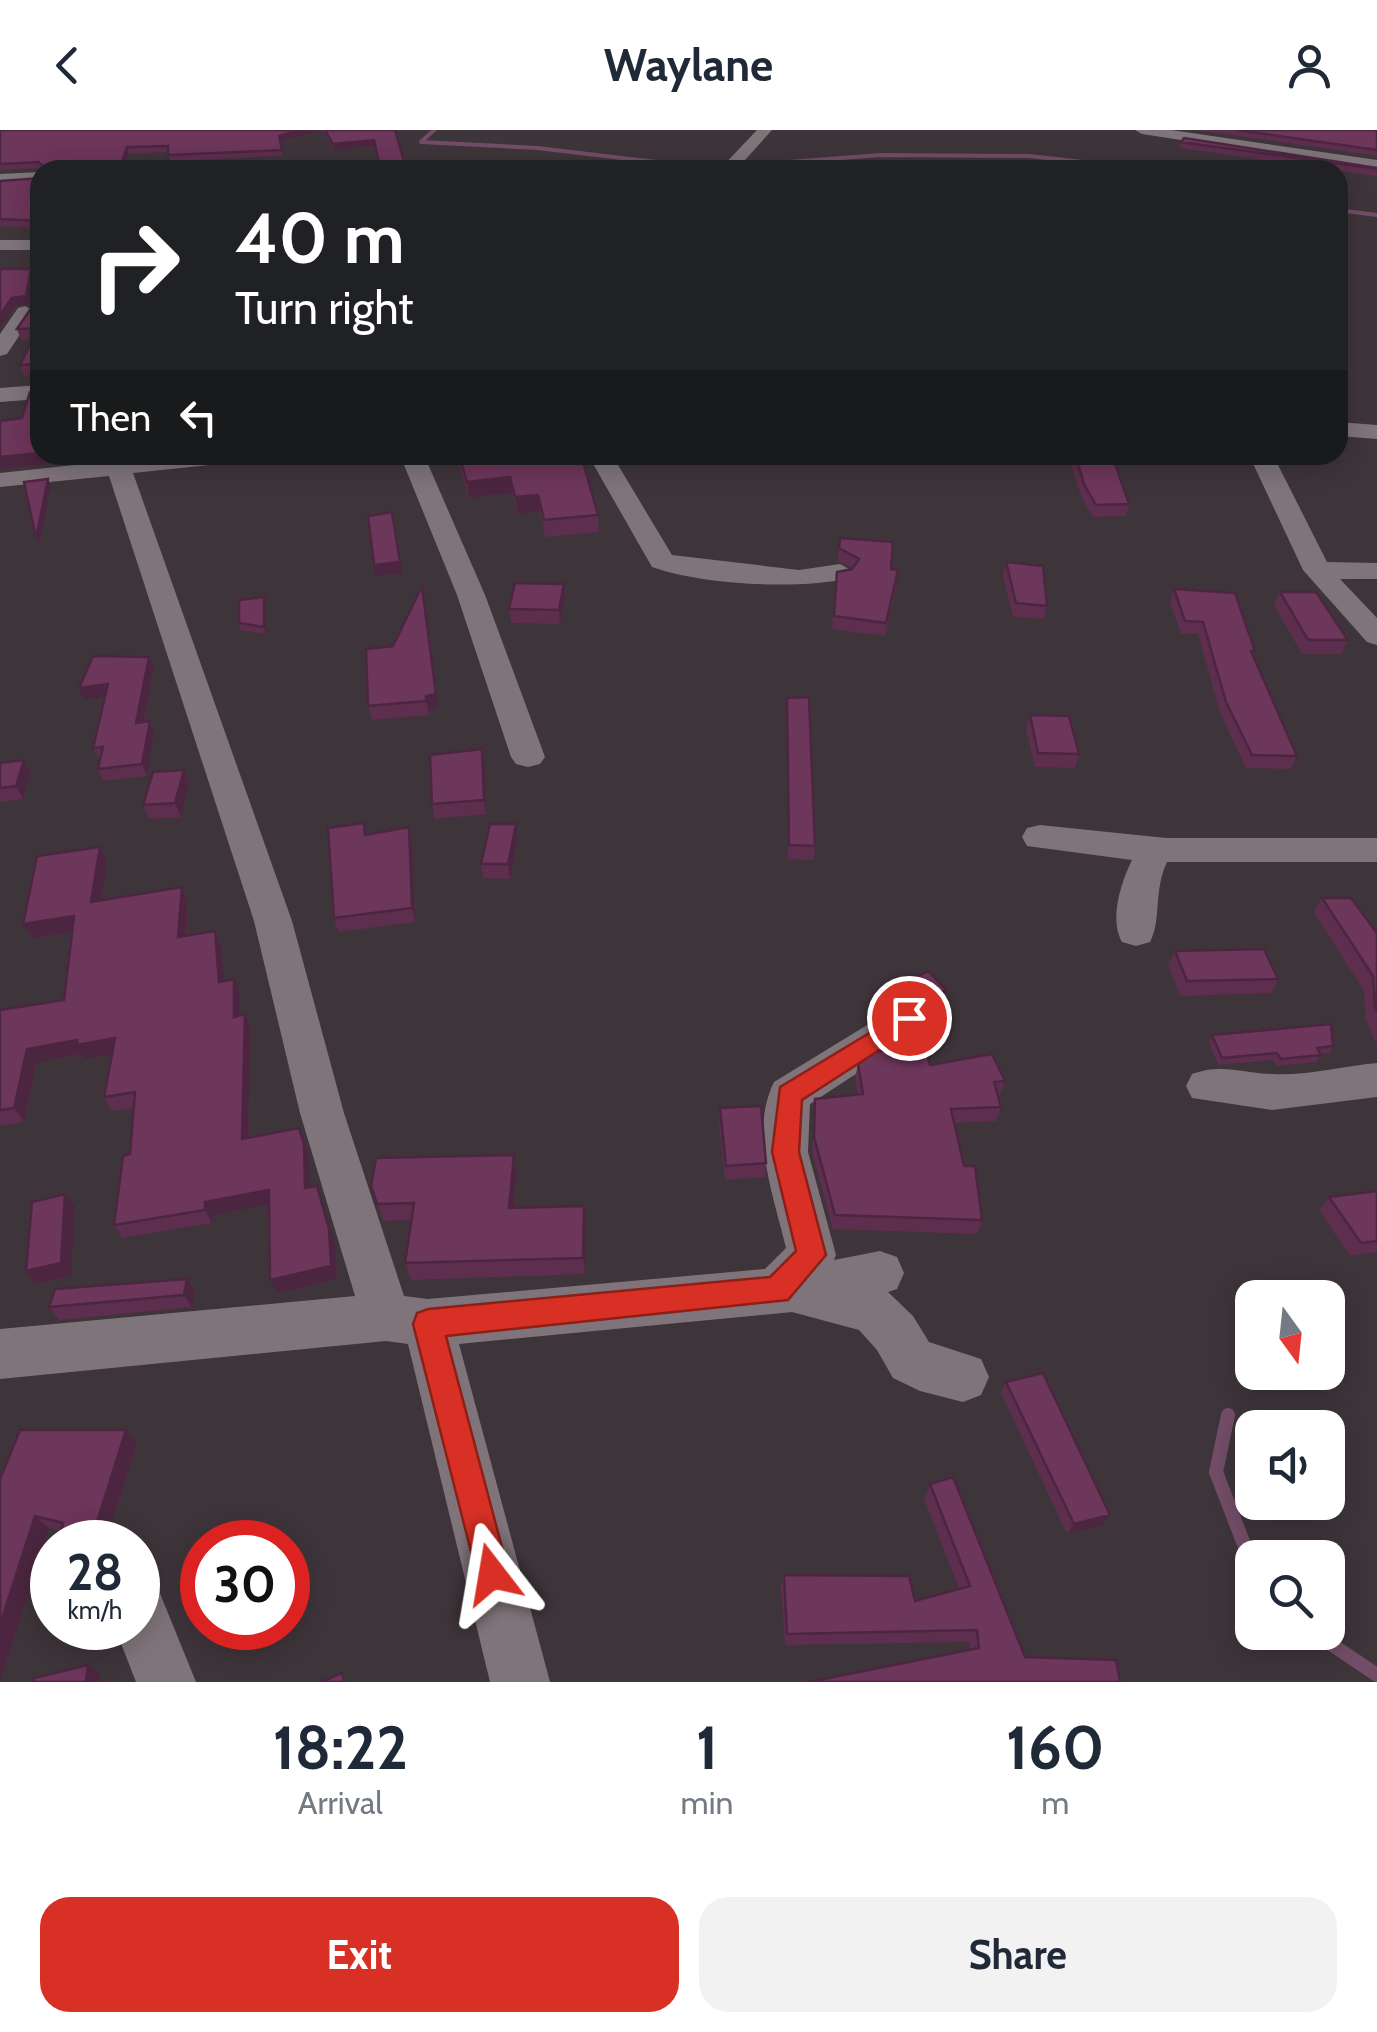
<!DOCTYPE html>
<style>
body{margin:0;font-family:Cabin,sans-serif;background:#f2f2f3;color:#1f2937;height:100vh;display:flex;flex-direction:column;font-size:38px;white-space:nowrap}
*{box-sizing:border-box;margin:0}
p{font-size:32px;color:#747a83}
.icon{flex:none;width:55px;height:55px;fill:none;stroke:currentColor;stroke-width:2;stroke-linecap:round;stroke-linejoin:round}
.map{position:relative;height:1552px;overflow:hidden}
.side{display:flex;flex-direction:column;background:#fff;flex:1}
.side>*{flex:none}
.banner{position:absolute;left:30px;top:30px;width:1318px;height:305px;border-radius:30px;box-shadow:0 5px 25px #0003;background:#202124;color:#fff;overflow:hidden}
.needle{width:65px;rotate:165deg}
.controls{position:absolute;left:1235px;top:1150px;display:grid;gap:20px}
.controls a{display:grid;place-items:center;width:110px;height:110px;border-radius:20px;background:#fff;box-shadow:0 5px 25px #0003;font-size:50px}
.speed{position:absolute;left:30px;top:1390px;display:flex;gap:20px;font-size:50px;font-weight:700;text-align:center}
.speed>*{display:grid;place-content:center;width:130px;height:130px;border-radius:50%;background:#fff;box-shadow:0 5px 25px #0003;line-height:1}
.speed small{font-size:25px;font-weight:400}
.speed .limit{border:15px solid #d22;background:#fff;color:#111}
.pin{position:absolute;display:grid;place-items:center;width:85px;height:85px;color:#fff;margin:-42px;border:5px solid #fff;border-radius:50%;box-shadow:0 2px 10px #0007}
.me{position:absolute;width:110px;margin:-55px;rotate:346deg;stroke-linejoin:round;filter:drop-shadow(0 0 8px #0008)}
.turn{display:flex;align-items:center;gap:35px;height:210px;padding:0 40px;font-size:45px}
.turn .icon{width:130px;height:130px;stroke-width:2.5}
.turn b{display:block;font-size:70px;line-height:85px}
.then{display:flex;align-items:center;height:95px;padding:0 40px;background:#0003;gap:20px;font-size:38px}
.eta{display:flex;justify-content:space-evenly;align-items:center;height:170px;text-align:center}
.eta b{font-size:60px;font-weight:800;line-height:70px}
.primary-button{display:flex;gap:20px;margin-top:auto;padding:20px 40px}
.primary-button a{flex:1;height:115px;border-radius:30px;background:#d93025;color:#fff;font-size:40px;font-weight:800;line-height:115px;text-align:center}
.primary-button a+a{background:#f2f2f3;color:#1f2937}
header{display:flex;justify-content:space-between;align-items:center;height:130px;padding:0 40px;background:#fff;font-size:45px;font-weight:800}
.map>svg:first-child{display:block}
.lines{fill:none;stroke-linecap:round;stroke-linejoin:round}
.stream-far1{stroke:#734d68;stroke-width:4}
.stream{stroke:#734d68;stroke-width:14}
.street{fill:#7f747a;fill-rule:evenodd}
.wall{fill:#5e2e4e}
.shaded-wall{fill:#4c2640}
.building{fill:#6d365b;stroke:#4c2640;stroke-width:2.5}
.route{fill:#d93025;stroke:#8d1f18;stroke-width:2.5}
</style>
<header><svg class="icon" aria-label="back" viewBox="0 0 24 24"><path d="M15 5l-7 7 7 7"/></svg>Waylane<svg class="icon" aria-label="person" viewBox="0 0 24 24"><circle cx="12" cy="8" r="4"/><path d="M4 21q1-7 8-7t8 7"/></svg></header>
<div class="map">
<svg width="1377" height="1552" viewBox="0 0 1377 1552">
<rect width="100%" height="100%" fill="#3e353a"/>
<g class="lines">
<path class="stream-far1" d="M434 0 421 12 537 18 707 38 881 25 1029 26 1156 40
M1338 80 1377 85"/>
<path class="stream" d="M1228 1285 1216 1342 1252 1435
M1313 1502 1377 1545"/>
<path class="street" d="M757 0H772L736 40H719Z
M1135 0H1171L1377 30V40L1142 4Z
M272 30 277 32V38L161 40 169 35Z
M40 42V52L0 54V44Z
M0 110H40V120H0Z
M25 176 35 182 7 224 0 226V204L18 178Z
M40 255V269L0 272V258Z
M1338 292 1377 295V309L1338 306Z
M168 325H250L238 332 133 343 292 791 344 983 404 1166 428 1169 765 1139 786 1118C774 1067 749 1002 774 952L895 878 909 873 923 878 929 889 923 900 810 974 808 1022 836 1125 834 1130 880 1121 897 1127 904 1143 897 1159 888 1162 913 1186 929 1212 981 1229 989 1247 981 1265 963 1272 920 1261 893 1248 877 1220 859 1200 792 1182 459 1214 550 1552H490L408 1214 386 1211 0 1249V1199L355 1166 300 983 254 791 109 346 0 357V343Z
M400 325H424L485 465 545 627 540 634 528 637 516 634 511 627 457 465Z
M588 325H612L672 425 799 440 840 434 854 442 850 448C799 460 702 455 652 437Z
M1249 325H1273L1327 432 1377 433V449H1340L1377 488V515L1367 512 1303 440Z
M1040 695 1166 708H1377V732H1167C1153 762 1162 789 1150 812L1136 816 1122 812C1109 788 1121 753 1132 730L1027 716 1022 707 1027 698Z
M1377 933V967L1272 980 1192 968 1186 956 1192 944C1222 933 1242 943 1272 944 1306 946 1343 936 1377 933Z
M138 1453 159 1461 196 1552H136L115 1498H138Z"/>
</g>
<path class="wall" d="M0 0H322L280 12 283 26 170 31 168 22 129 24 123 40H41L40 38 0 40Z
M322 0H395L405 40H380L375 16 335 20Z
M1197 0H1377V26Z
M1181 12 1377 38V46L1180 18Z
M40 48V98L0 96V51Z
M0 139H31L34 146 30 166 40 158V325H57L55 333 0 339V291L22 288 30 262 40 258 39 245 24 246 20 235 32 209 21 210 17 199 33 176 30 167 29 174 15 176 0 197Z
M456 325H506L509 334 598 385 599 402 545 407 540 381 517 384 512 363 469 368Z
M1068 325H1112L1129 374 1126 386 1093 387 1081 366Z
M840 408 891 439 897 452 885 506 832 499 837 442 853 438 838 431Z
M1006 432 1047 476 1044 489 1013 487 1003 446Z
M564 454 565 467 560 494 511 493 509 479Z
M1174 459 1255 521 1253 525 1297 626 1291 639 1246 638 1221 585 1198 504H1181L1170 472Z
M1280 462 1348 510 1341 524H1302L1274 475Z
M264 467 266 474V504L241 500 239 493Z
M366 519 438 578 429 580V585L372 590 368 576Z
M149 527 154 538 144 592 150 591 154 603 147 646 103 651 98 639 100 630 93 618 105 567 84 570 79 558Z
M787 568 815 716 814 730 788 729Z
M1030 585 1079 624 1075 638 1035 637 1026 599Z
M482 619 485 634 486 684 435 689 432 674Z
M0 633 31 643 23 669 0 672Z
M184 640 189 654 181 687 149 689 143 675Z
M516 694 518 709 510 749 483 748 481 734Z
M409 697 412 711 415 792 338 802 334 788Z
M107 731 101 770 188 772 186 806 215 801 221 815 223 851 234 849 240 863V885L251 899 249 1007 305 1012 309 1027 310 1057 317 1056 335 1112 337 1149 277 1163 269 1074 213 1085 212 1093 122 1108 114 1095 130 1024 134 978 112 981 104 967 112 924 85 929 82 924 36 933 24 992 0 996V880L64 870 72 802 32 808 23 794Z
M1322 768 1377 803V916L1366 890 1364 861 1314 782Z
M1175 821 1278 849 1271 863 1180 866 1168 835Z
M897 856 944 867 926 876 910 869 903 871 895 863Z
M1212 905 1333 916 1329 923 1320 924 1316 932 1277 936 1273 930 1218 935 1209 912Z
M858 934 930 935 1005 951 1000 966H998L1001 977 996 991 954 993 964 1036 982 1090 977 1104 833 1099 812 1022 815 969 858 964 855 949Z
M720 978 766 1033 765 1047 725 1050 719 992Z
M514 1025 517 1043 514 1078 584 1076 586 1093 585 1144 411 1150 405 1133 411 1090 383 1091 371 1056Z
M1377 1061V1122L1350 1126 1319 1080 1329 1067Z
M195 1162 192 1177 59 1190 49 1177Z
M1006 1252 1110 1385 1103 1395 1067 1404 1001 1263Z
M137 1313 106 1412H65L60 1408 61 1401 49 1398 0 1552V1349Z
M930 1354 1025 1527 1120 1552 970 1520V1512L785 1515 781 1458 784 1445 915 1471 959 1459 924 1369Z"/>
<path class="shaded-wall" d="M299 0H322L280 12 279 6Z
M374 10 375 16 335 20 333 14Z
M127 17 129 24 123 40H119Z
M405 35V40H380V37Z
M31 139 34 146 29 174 15 176 0 197V185Z
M40 323V325H57L55 333 0 339V327Z
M704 325H733L704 328Z
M510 347 512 363 469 368 467 352Z
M48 349 51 356 39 415 36 408Z
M538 365 540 381 517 384 515 367Z
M392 382 402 443 376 446 374 435Z
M564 454 565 467 560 494 559 480Z
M264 467 266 474V504L264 497Z
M424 470 438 578 429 580V585L426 571Z
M149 527 154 538 141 605 136 593Z
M108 554 112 566 84 570 79 558Z
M150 591 154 603 147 646 142 634Z
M482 619 485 634 486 684 484 670Z
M24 630 31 643 23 669 16 656Z
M184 640 189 654 181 687 175 673Z
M516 694 518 709 510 749 508 734Z
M409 697 412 711 415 792 412 778Z
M100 717 107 731 99 786 91 772Z
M182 757 188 772 184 822 178 807Z
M74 786 81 801 32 808 23 794Z
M215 801 221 815 225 866 219 852Z
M234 849 240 863V901L234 887Z
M946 860 944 867 926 876 928 869Z
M912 862 910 869 903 871 904 864Z
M245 884 251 899 248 1022 242 1009Z
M115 908 123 922 85 929 82 924 36 933 24 992 14 978 27 919 77 910Z
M299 998 309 1027 311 1072 305 1058Z
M514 1025 517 1043 512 1095 509 1078Z
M317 1056 335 1112 337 1149 277 1163 270 1150Z
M269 1060 276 1073 213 1085 212 1093 205 1080V1072Z
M65 1064 75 1077 71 1146 36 1154 26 1141Z
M584 1076 586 1093 585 1144 583 1128Z
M187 1149 195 1162 192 1177 184 1165Z
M126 1300 137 1313 106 1412H97L92 1408Z
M1110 1385 1103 1395 1067 1404 1074 1394Z
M35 1386 49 1398 0 1552V1495Z
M88 1535 100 1544 99 1552H86Z"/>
<path class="building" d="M0 0H299L279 6 282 20 168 25V16L127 17 119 40H41L42 35 38 32 0 34Z
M325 0H395L405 35 380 37 374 10 333 14Z
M1237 0H1377V20Z
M1184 8 1377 38V39L1181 12Z
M218 38 217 40H169V39Z
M40 48V91L0 89V51Z
M0 139H31L26 166 12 168 0 185Z
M40 158V323L0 327V291L22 288 30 262 40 258 38 234 20 235 38 198 17 199 34 174 29 166Z
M459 325H506L509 334 581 325 598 385 544 390 538 365 515 367 510 347 467 352Z
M1075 325H1112L1129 374 1096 375 1084 354Z
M48 349 36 408 24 352Z
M392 382 400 432 374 435 368 386Z
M840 408 893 412 891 439 898 440 886 493 834 486 837 442 852 439 859 429 839 418Z
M1006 432 1043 436 1047 476 1016 473Z
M515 453 564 454 559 480 509 479Z
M422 456 436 564 426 566V571L368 576 366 519 393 516Z
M1174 459 1235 463 1255 521H1251L1297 626 1252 625 1226 572 1203 492 1185 491Z
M1280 462H1316L1348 510H1308Z
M264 467V497L239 493V470Z
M93 526 149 527 136 593 150 591 142 634 98 639 103 617 93 618 108 554 79 558Z
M809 567 815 716 789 715 787 568Z
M1030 585 1069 586 1079 624 1038 623Z
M482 619 484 670 432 674 430 625Z
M24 630 16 656 0 658V633Z
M184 640 175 673 143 675 153 642Z
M364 693 365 705 409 697 412 778 334 788 328 698Z
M490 694H516L508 734H481Z
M100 717 91 772 182 757 178 807 215 801 219 852 234 849V887L245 884 242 1009 299 998 304 1014 305 1058 317 1056 329 1099 331 1136 270 1150 269 1060 205 1072V1080L114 1095 123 1026 130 1024 135 962 104 967 115 908 77 915V910L27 919 14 978 0 980V880L64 870 74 786 23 794 37 726Z
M1322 768H1351L1377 803V881L1375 876 1373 846Z
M1264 819 1278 849 1187 851 1175 821Z
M928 841 946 860 928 869 912 862 904 864 897 856Z
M1331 894 1333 916 1317 918 1321 925 1281 929 1277 923 1222 928 1212 905Z
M926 919 930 935 992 924 1005 951 994 952 1001 977 951 979 964 1036H975L982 1090 835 1085 814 1007 815 969 863 964 858 934 877 921Z
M761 976 766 1033 726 1036 720 978Z
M514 1025 509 1078 584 1076 583 1128 405 1133 414 1073 377 1074 371 1056 376 1028Z
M1377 1061V1111L1361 1113 1329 1067Z
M65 1064 61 1133 26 1141 32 1072Z
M187 1149 184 1165 49 1177 55 1159Z
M1043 1243 1110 1385 1074 1394 1006 1252Z
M20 1300H126L92 1408H60L63 1393 35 1386 0 1495V1349Z
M953 1347 1025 1527 1116 1530 1120 1552H809L979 1518 977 1500 787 1504 784 1445 909 1446 915 1471 970 1456 930 1354Z
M88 1535 86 1552H33L34 1548Z
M342 1543 344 1552H321Z"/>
<path class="route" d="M909 879 918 882 921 888 918 895 802 970 799 1022 826 1125 788 1170 446 1206 509 1444 504 1457 492 1462 480 1457 413 1194 417 1183 428 1179 770 1147 796 1121 772 1022 780 957Z"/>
</svg>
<div class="controls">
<a><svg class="needle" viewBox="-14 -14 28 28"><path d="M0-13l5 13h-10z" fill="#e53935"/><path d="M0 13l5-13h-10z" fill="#747a83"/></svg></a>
<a><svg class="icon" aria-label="sound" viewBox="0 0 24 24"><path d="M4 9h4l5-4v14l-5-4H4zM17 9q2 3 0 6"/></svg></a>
<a><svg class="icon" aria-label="search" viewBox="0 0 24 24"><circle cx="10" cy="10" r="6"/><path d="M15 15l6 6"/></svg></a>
</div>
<div class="speed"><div>28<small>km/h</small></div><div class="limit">30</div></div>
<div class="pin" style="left:909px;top:888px;background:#d93025"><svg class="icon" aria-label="arrive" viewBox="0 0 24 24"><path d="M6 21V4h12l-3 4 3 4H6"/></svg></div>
<svg class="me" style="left:492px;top:1444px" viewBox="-20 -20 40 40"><path d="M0-17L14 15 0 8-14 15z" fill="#d93025" stroke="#fff" stroke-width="4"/></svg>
<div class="banner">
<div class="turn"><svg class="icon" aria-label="right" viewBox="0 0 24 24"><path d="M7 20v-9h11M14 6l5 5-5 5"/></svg><div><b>40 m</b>Turn right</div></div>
<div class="then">Then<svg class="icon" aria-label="left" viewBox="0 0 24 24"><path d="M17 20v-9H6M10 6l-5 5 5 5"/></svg></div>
</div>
</div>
<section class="side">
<div class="eta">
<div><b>18:22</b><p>Arrival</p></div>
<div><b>1</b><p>min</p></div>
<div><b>160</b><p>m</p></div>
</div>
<div class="primary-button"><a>Exit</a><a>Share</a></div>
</section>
